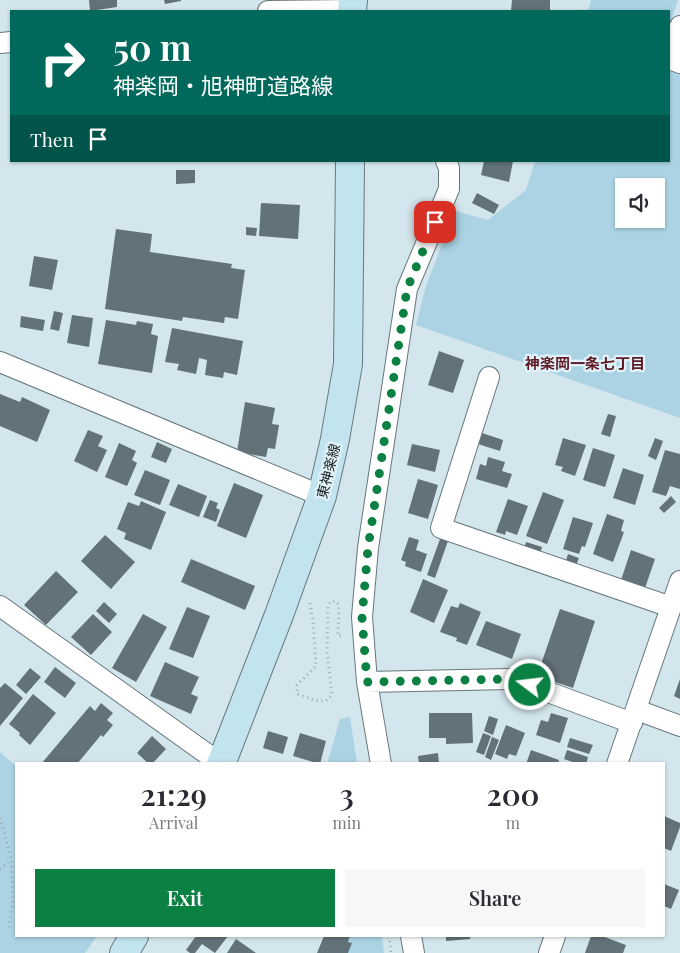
<!DOCTYPE html>
<meta charset="utf-8">
<style>
body{margin:0;font-family:"Playfair Display","Noto Sans JP",serif;background:#f7f7f7;color:#2b2b33;height:100vh;display:flex;flex-direction:column;font-size:19px;white-space:nowrap}
*{box-sizing:border-box;margin:0}
p{font-size:16px;color:#7c7c81}
.icon{flex:none;width:28px;height:28px;fill:none;stroke:currentColor;stroke-width:2;stroke-linecap:round;stroke-linejoin:round}
.map{position:relative;flex:1;overflow:hidden}
.panel{position:absolute;left:15px;top:762px;width:650px;height:175px;display:flex;flex-direction:column;background:#fff;border-radius:0px;box-shadow:0 1px 4px #0004}
.panel>*{flex:none}
.top-card{position:absolute;left:10px;top:10px;width:660px;height:152px;border-radius:0px;box-shadow:0 1px 4px #0004;background:#00695c;color:#fff;overflow:hidden}
.buttons{position:absolute;left:615px;top:178px;display:grid;gap:10px}
.buttons a{display:grid;place-items:center;width:50px;height:50px;border-radius:0px;background:#fff;box-shadow:0 1px 4px #0004;font-size:25px}
.pin{position:absolute;display:grid;place-items:center;width:42px;height:42px;color:#fff;margin:-21px;border-radius:10px;box-shadow:0 2px 8px #0006}
.me{position:absolute;width:55px;margin:-28px;rotate:285deg;stroke-linejoin:round;filter:drop-shadow(0 0 4px #0008)}
.turn{display:flex;align-items:center;gap:18px;height:105px;padding:0 20px;font-size:22px}
.turn .icon{width:65px;height:65px;stroke-width:2.5}
.turn b{display:block;font-size:35px;line-height:42px}
.then{display:flex;align-items:center;height:48px;padding:0 20px;background:#0003;gap:10px;font-size:19px}
.eta{display:flex;justify-content:space-evenly;align-items:center;height:85px;text-align:center}
.eta b{font-size:30px;font-weight:600;line-height:35px}
.action{display:flex;gap:10px;margin-top:auto;padding:10px 20px}
.action a{flex:1;height:58px;border-radius:0px;background:#0b8043;color:#fff;font-size:20px;font-weight:600;line-height:58px;text-align:center}
.action a+a{background:#f7f7f7;color:#2b2b33}
.map>svg:first-child{display:block}
.green{fill:#abd3e4;fill-rule:evenodd}
.building{fill:#637279}
.lines{fill:none;stroke-linecap:round;stroke-linejoin:round}
.street-casing{stroke:#67777d;stroke-width:22}
.secondary-casing{stroke:#67777d;stroke-width:30}
.path{stroke:#9baaaf;stroke-width:3;stroke-dasharray:1 4;stroke-linecap:butt}
.street{stroke:#fff;stroke-width:20}
.secondary{stroke:#c2e4ef;stroke-width:28}
.route{stroke:#0b8043;stroke-width:9;stroke-dasharray:0 16.2}
.labels{text-anchor:middle;dominant-baseline:central;stroke-width:4.5;stroke-linejoin:round;paint-order:stroke}
.street-label{font-size:14px;fill:#191f22;stroke:#e1f3fa}
.neighbourhood-label{font-size:15px;font-weight:bold;fill:#601a26;stroke:#e1f3fa}
</style>
<div class="map">
<svg width="680" height="953" viewBox="0 0 680 953">
<rect width="100%" height="100%" fill="#d4e6ed"/>
<path class="green" d="M591 0H678L669 26V11H588Z
M669 70 680 74V418L416 325 426 286 455 211 488 220 526 190 535 161H669ZM624 186H656V219H624Z
M350 717 357 764H327L340 719Z
M0 752 16 766V936H97L85 953H0Z
M349 936H382L384 953H348Z"/>
<path class="building" d="M89 0H117V7L90 11Z
M164 0H181V1L165 4Z
M512 0H550V11H511Z
M484 161H513L509 182 481 175Z
M176 170H195V183L176 184Z
M477 193 499 205 494 214 472 203Z
M261 203 300 205 298 239 259 236Z
M246 227 257 228 256 236 246 235Z
M116 229 152 234 150 252 232 264 231 268 245 270 238 319 225 317 224 323 183 317 182 321 105 309Z
M34 256 58 260 52 290 29 286Z
M54 311 63 313 59 331 50 329Z
M72 315 93 318 89 347 67 343Z
M21 316 45 320 43 331 20 327Z
M106 320 136 325 137 321 153 324 151 334 158 336 152 373 98 364Z
M172 328 243 341 237 375 224 372 223 378 205 375 207 360 199 358 196 374 177 370 179 364 165 362Z
M439 351 464 360 453 393 428 385Z
M0 394 20 402 22 397 50 410 37 442 0 426Z
M245 402 275 408 272 424 279 425 275 449 268 448 266 457 237 452Z
M608 414 616 416 610 437 601 434Z
M88 430 103 436 98 446 107 450 97 472 74 461Z
M482 433 503 440 500 451 478 444Z
M563 438 586 445 575 476 561 471 563 467 555 465Z
M655 438 663 441 656 460 648 456Z
M157 442 172 449 166 463 151 457Z
M119 443 136 451 132 460 137 463 127 486 105 477Z
M412 444 440 450 435 472 407 465Z
M593 448 615 455 605 487 583 480Z
M665 450 680 454V489L670 486 666 496 652 492Z
M488 457 505 462 502 471 512 474 507 488 476 479 480 464 486 466Z
M623 468 644 475 635 505 613 498Z
M145 470 170 480 160 505 134 495Z
M418 479 438 485 428 519 408 513Z
M234 483 263 495 246 538 217 526Z
M178 484 207 496 199 517 169 505Z
M543 492 564 500 547 544 526 536Z
M671 496 676 502 664 513 659 508Z
M508 499 528 506 517 535 506 531 505 535 496 532Z
M210 500 218 503 216 508 220 510 216 522 203 517Z
M141 501 166 512 151 550 124 539 126 533 117 529 128 502 139 506Z
M607 514 624 520 621 531 624 532 613 562 593 554Z
M573 517 593 523 585 547 582 546 579 554 563 549Z
M105 535 135 562 111 589 81 561Z
M409 537 419 540 416 550 427 554 421 572 405 566 406 562 401 560Z
M440 539 448 541 435 578 427 575Z
M526 542 542 547 540 554 524 549Z
M631 550 655 559 645 588 621 580Z
M568 554 579 558 575 568 565 564Z
M191 559 255 586 245 610 181 582Z
M56 571 78 592 46 625 24 605Z
M423 579 448 590 434 623 410 612Z
M104 602 117 614 109 623 96 611Z
M460 603 481 612 467 645 456 641 457 638 440 632 451 606 458 608Z
M187 607 210 616 193 658 169 649Z
M560 609 595 621 573 688 537 676Z
M93 614 112 632 91 655 71 637Z
M143 614 167 627 136 682 112 668Z
M486 621 521 634 512 659 476 645Z
M165 662 199 677 191 694 198 697 191 714 150 696Z
M55 667 76 683 65 698 44 682Z
M30 668 41 677 26 694 16 685Z
M680 679V699L674 696Z
M5 683 23 698 0 726V688Z
M33 694 56 713 30 745 19 735 20 733 9 724Z
M101 703 113 713 107 720 113 725 103 737 101 735 77 764H41L90 706 95 711Z
M429 713H472L473 743 446 744V738H429Z
M551 713 568 718 560 743 536 735 541 720 548 722Z
M489 716 498 719 493 735 484 731Z
M506 725 525 733 516 756 509 754 507 759 495 754Z
M268 731 288 737 283 754 263 748Z
M300 733 326 741 320 764 293 756Z
M483 733 491 736 484 755 476 752Z
M152 736 166 749 152 764H149L137 753Z
M492 737 499 740 491 760 485 757Z
M570 738 593 745 589 754 567 747Z
M531 750 559 760 558 764H526Z
M567 750 588 757 586 764H578L564 759Z
M438 753 439 764H419L418 756Z
M664 816 680 823V827L671 851 664 848Z
M664 884 679 890 671 909 664 906Z
M196 936H228L215 953 202 944 195 953H190L186 950Z
M324 936H350L348 942 352 943 348 953H317Z
M446 936H470V939L446 941Z
M591 936H602L626 945 623 953H585Z
M236 939 256 953H227Z"/>
<g class="lines">
<g class="street-casing">
<path id="street" d="M268 11 352 10
M680 26 669 59 680 63
M0 43 11 42
M0 362 322 496
M489 377 441 528 671 607
M0 606 221 764
M367 682 513 679 632 723
M637 710 680 726
M381 764 367 682 362 617 368 548 407 289 449 189V168L446 161
M617 764 680 581
M411 936 414 953
M549 953 555 936"/>
</g>
<g class="secondary-casing">
<path id="secondary" d="M352 11 353 0
M221 764 279 615 322 496 335 439 348 364 350 161
M124 953 134 936"/>
</g>
<path class="path" d="M310 603 313 620 316 666 297 685V694L316 701H326L332 695 327 652 328 607 330 602 335 601 339 605 338 636 344 635
M0 818 11 859 13 898 9 928
M0 869 11 860
M389 936 391 953"/>
<use href="#street" class="street"/>
<use href="#secondary" class="secondary"/>
</g>
<g class="lines">
<path class="route" d="M435 222 407 289 377 489 368 548 362 617 367 682 513 679 530 685"/>
</g>
<g class="labels">
<g class="street-label">
<text transform="translate(328 471) rotate(-76)">東神楽線</text>
</g>
<g class="neighbourhood-label">
<text x="585" y="363">神楽岡一条七丁目</text>
</g>
</g>
</svg>
<div class="buttons">
<a><svg class="icon" aria-label="sound" viewBox="0 0 24 24"><path d="M4 9h4l5-4v14l-5-4H4zM17 9q2 3 0 6"/></svg></a>
</div>
<div class="pin" style="left:435px;top:222px;background:#d93025"><svg class="icon" aria-label="arrive" viewBox="0 0 24 24"><path d="M6 21V4h12l-3 4 3 4H6"/></svg></div>
<svg class="me" style="left:530px;top:685px" viewBox="-20 -20 40 40"><circle r="17" fill="#0b8043" stroke="#fff" stroke-width="3"/><path d="M0-11L8 9 0 5-8 9z" fill="#fff"/></svg>
<div class="top-card">
<div class="turn"><svg class="icon" aria-label="right" viewBox="0 0 24 24"><path d="M7 20v-9h11M14 6l5 5-5 5"/></svg><div><b>50 m</b>神楽岡・旭神町道路線</div></div>
<div class="then">Then<svg class="icon" aria-label="arrive" viewBox="0 0 24 24"><path d="M6 21V4h12l-3 4 3 4H6"/></svg></div>
</div>
<section class="panel">
<div class="eta">
<div><b>21:29</b><p>Arrival</p></div>
<div><b>3</b><p>min</p></div>
<div><b>200</b><p>m</p></div>
</div>
<div class="action"><a>Exit</a><a>Share</a></div>
</section>
</div>
